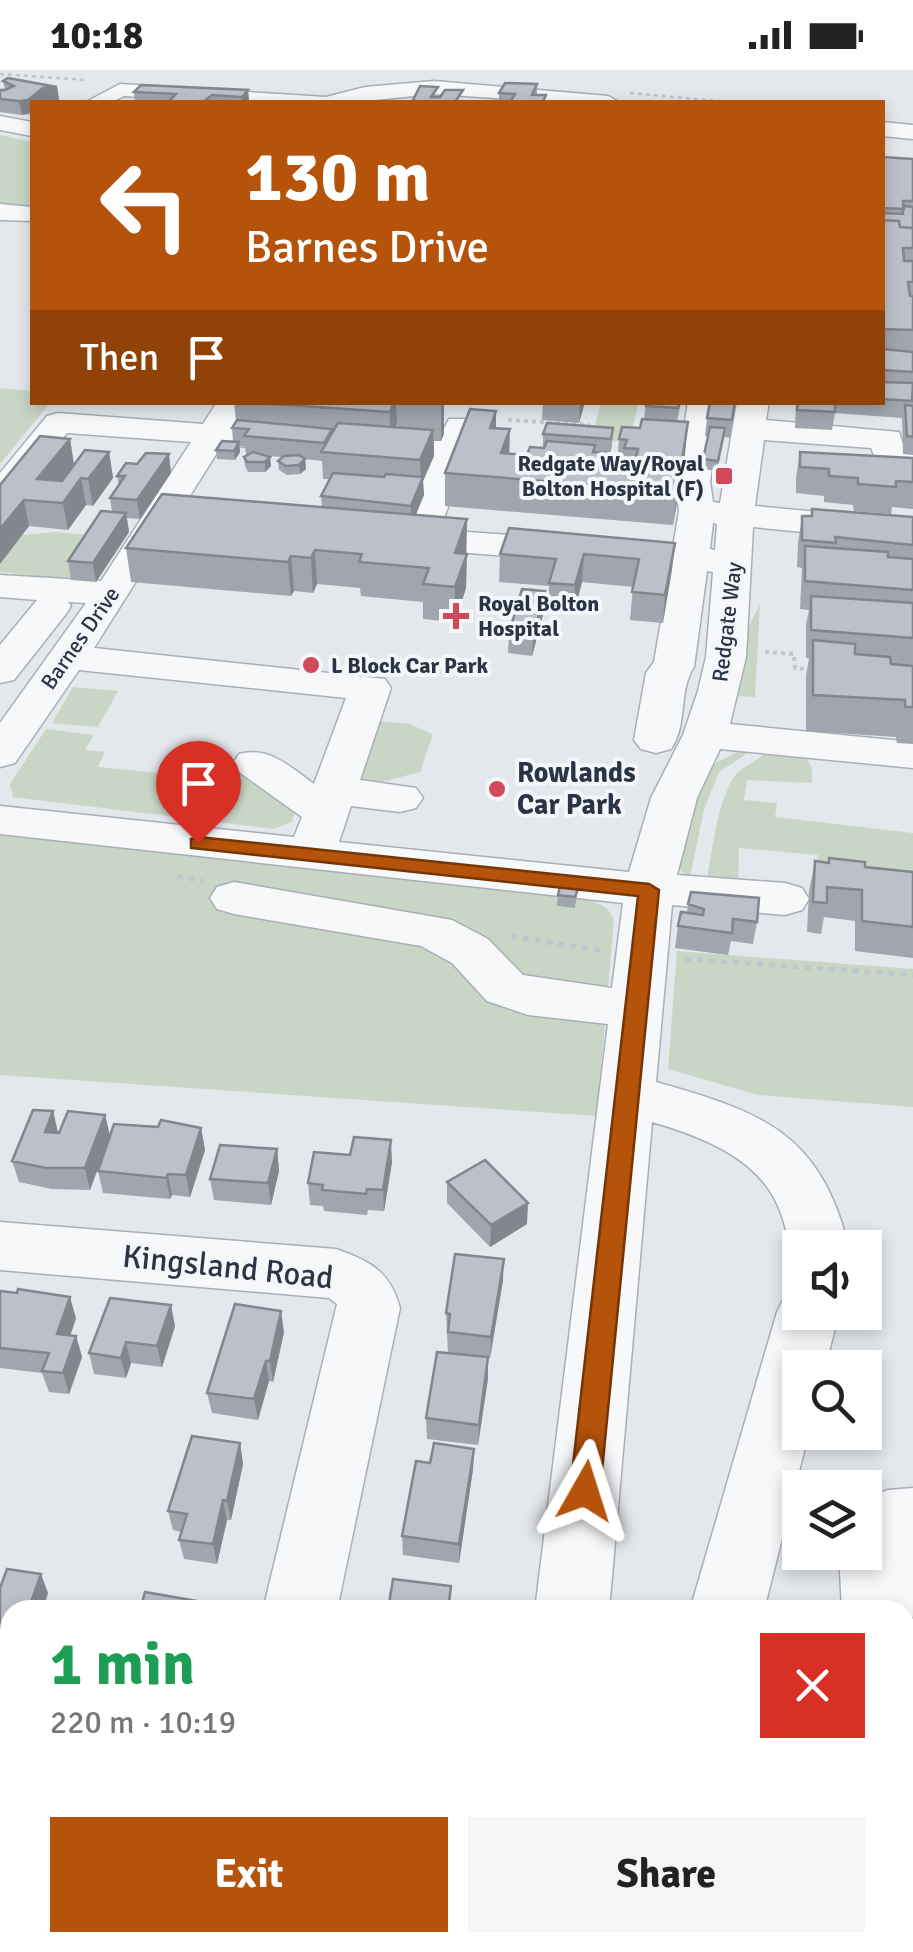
<!DOCTYPE html>
<meta charset="utf-8">
<style>
body{margin:0;font-family:Signika,sans-serif;background:#f6f6f6;color:#222;height:100vh;display:flex;flex-direction:column;font-size:38px;white-space:nowrap}
*{box-sizing:border-box;margin:0}
p{font-size:32px;color:#767676}
.icon{flex:none;width:55px;height:55px;fill:none;stroke:currentColor;stroke-width:2;stroke-linecap:round;stroke-linejoin:round}
.map{position:relative;flex:1;overflow:hidden}
.drawer{position:absolute;left:0px;top:1530px;width:915px;height:352px;display:flex;flex-direction:column;background:#fff;border-radius:30px 30px 0 0;box-shadow:0 5px 15px #0003}
.drawer>*{flex:none}
.top-card{position:absolute;left:30px;top:30px;width:855px;height:305px;border-radius:0px;box-shadow:0 5px 15px #0003;background:#b45309;color:#fff;overflow:hidden}
.controls{position:absolute;left:782px;top:1160px;display:grid;gap:20px}
.controls a{display:grid;place-items:center;width:100px;height:100px;border-radius:0px;background:#fff;box-shadow:0 5px 15px #0003;font-size:50px}
.pin{position:absolute;display:grid;place-items:center;width:85px;height:85px;color:#fff;margin:-102px -42px;border-radius:50% 50% 50% 0;rotate:-45deg;box-shadow:0 0 10px #0007}
.pin .icon{rotate:45deg}
.me{position:absolute;width:110px;margin:-55px;rotate:6deg;stroke-linejoin:round;filter:drop-shadow(0 0 8px #0008)}
.turn{display:flex;align-items:center;gap:35px;height:210px;padding:0 50px;font-size:45px}
.turn .icon{width:130px;height:130px;stroke-width:2.5}
.turn b{display:block;font-size:70px;line-height:85px}
.then{display:flex;align-items:center;height:95px;padding:0 50px;background:#0003;gap:20px;font-size:38px}
.round{display:grid;place-items:center;flex:none;width:105px;height:105px;border-radius:0px;background:#f6f6f6}
.head{display:flex;align-items:center;justify-content:space-between;height:170px;padding:0 50px}
h1{font-size:60px;font-weight:700;line-height:75px;color:#1e9e55}
.primary-button{display:flex;gap:20px;margin-top:auto;padding:20px 50px}
.primary-button a{flex:1;height:115px;border-radius:0px;background:#b45309;color:#fff;font-size:40px;font-weight:700;line-height:115px;text-align:center}
.primary-button a+a{background:#f6f6f6;color:#222}
.status{display:flex;justify-content:space-between;align-items:center;height:70px;padding:0 50px;background:#fff;direction:ltr}
.status svg{height:28px;fill:currentColor}
.map>svg:first-child{display:block}
.green{fill:#c9d6c5}
.lines{fill:none;stroke-linecap:round;stroke-linejoin:round}
.minor-casing{stroke:#a9aeb7;stroke-width:3}
.path-far2{stroke:#c2c5cb;stroke-width:2.5;stroke-dasharray:4 4;stroke-linecap:butt}
.path-far1{stroke:#c2c5cb;stroke-width:4;stroke-dasharray:4 4;stroke-linecap:butt}
.path{stroke:#c2c5cb;stroke-width:5;stroke-dasharray:6 6;stroke-linecap:butt}
.minor{fill:#f7f8fa;fill-rule:evenodd}
.wall{fill:#a1a5ae}
.shaded-wall{fill:#83868d}
.building{fill:#bbc0ca;stroke:#83868d;stroke-width:2.5}
.route{fill:#b45309;stroke:#753606;stroke-width:2.5}
.poi-dot{fill:#d1495b;stroke:#f4f6f9;stroke-width:4}
.labels{text-anchor:middle;dominant-baseline:central;stroke-width:8;stroke-linejoin:round;paint-order:stroke}
.far-poi-label{font-size:22px;font-weight:bold;fill:#2b3445;stroke:#f4f6f9;text-anchor:start}
.far-street-label{font-size:22px;fill:#2b3445;stroke:#f4f6f9}
.poi-label{font-size:28px;font-weight:bold;fill:#2b3445;stroke:#f4f6f9;text-anchor:start}
.near-street-label{font-size:32px;fill:#2b3445;stroke:#f4f6f9}
</style>
<div class="status"><b>10:18</b><svg viewBox="0 0 49 12"><path d="M0 12V9h3v3zM5 12V6h3v6zM10 12V3h3v9zM15 12V0h3v12zM26 1h20v11H26zM47 4h2v5h-2z"/></svg></div>
<div class="map">
<svg width="913" height="1882" viewBox="0 0 913 1882">
<rect width="100%" height="100%" fill="#e4e7ec"/>
<path class="green" d="M0 65 32 72V140L0 139Z
M0 318 32 321V332L50 333 0 394Z
M601 333 638 334 630 372 591 369Z
M55 462 101 466 71 510 0 502V494L22 465Z
M760 535 755 627 736 626 748 557Z
M73 617 118 621 98 657 52 653Z
M380 651 409 654 433 664 420 702 354 719Z
M46 659 94 665 85 680 105 682 98 697 191 706 198 692 231 695 295 742 292 752 274 759 13 727 10 714Z
M746 678 751 681 719 702 704 739 690 807H686L676 793 690 739 708 702 717 692Z
M767 679 807 689 812 698V713L747 710 744 730 777 733 775 747 913 763V811L814 803 818 785 739 778 738 813 706 814C713 780 715 742 732 710 740 695 759 693 767 679Z
M0 759 583 828C596 833 609 835 614 850L597 1046 0 1005Z
M677 881 913 899V1037L758 1025 668 999Z"/>
<g class="lines">
<g class="minor-casing">
<path id="minor" d="M434 11 608 26 619 32H555L434 24 355 32H223L124 26 112 32H86L120 14 326 27 365 17Z
M0 46 32 52V66L0 60Z
M882 52 913 55V69L882 66Z
M0 134 32 137V151L0 150Z
M217 332H241L245 338 234 356 438 370 449 349H471L476 356 440 460 673 477 679 441 676 412 688 332H720L710 412 713 432 720 433 737 332H769L766 350 899 362 905 380 913 382V403L877 393 871 378 764 370 755 436 913 451V473L753 457 746 587 730 654 913 672V698L720 679 697 728 677 805 785 813 802 818 809 829 802 840 785 845 672 835 656 1012C762 1042 820 1062 849 1178H800L798 1195C788 1176 787 1156 778 1136 757 1087 700 1066 652 1052L609 1540H535L608 954 528 945 487 931 452 893 421 876 234 844 217 839 210 828 217 817 234 812 452 850 488 869 523 905 612 918 623 833 0 764V736L294 767 302 747 239 702 233 693 239 684C270 676 290 697 314 714L346 628 79 600 15 693 0 697V653L86 533 68 532 71 536 66 544 14 610 0 613V575L37 530 0 527V505L101 511 191 372 67 363 12 432 0 435V403L47 346 58 343 203 354ZM222 375 431 390 405 458 381 460 376 468 381 476 670 499 654 592 646 603 634 670 641 679 656 683 671 679C688 655 678 621 694 597L707 501 713 502 706 587 698 621 683 665 651 728 629 802 339 772 351 736 400 742 416 738 423 728 416 718 360 710 391 618 385 609 94 578ZM713 453 717 454 715 480 710 479Z
M0 1152 336 1179C370 1191 390 1201 400 1238L337 1540H263L337 1234 329 1228 0 1200Z
M800 1219V1242H839L825 1298H800V1362H809L764 1540H690L777 1242 786 1224Z
M913 1418V1546L905 1565V1540H842L839 1482H865V1428L888 1420Z
M905 1610 913 1613V1695L905 1691Z
M0 1670 10 1672V1750L0 1748Z
M180 1872H264L262 1882H178Z
M494 1872H578L577 1882H493Z"/>
</g>
<path class="path-far2" d="M0 4 85 10
M630 23 729 32"/>
<path class="path-far1" d="M508 350 589 355 588 362
M765 582 794 584 795 598 815 600"/>
<path class="path" d="M177 806 204 811
M511 866 603 881
M685 889 913 905"/>
<use href="#minor" class="minor"/>
</g>
<path class="wall" d="M3 11 57 17 59 30 32 32 31 44 22 45 0 42V20H5Z
M537 14V25L546 32H499V23Z
M248 20 249 32H135L134 22Z
M882 87 913 89V385L903 384 902 348 835 343 832 360 795 358 796 332H882Z
M234 332H396L397 354 395 357H397L396 332H444V364L441 371H434V386L423 411 424 425 416 445 467 449 466 518 455 552 423 549V532L361 526 360 518 317 514 313 523 294 521 291 526 131 512 126 478 322 437 321 426 329 409H323L322 391 305 389 306 399 300 404 287 405 279 400 278 391 282 387 268 386 271 396 265 402H248L245 396 244 387 248 385 246 384 245 377 240 376V382L235 390 217 389 216 380 233 372 232 358 236 351Z
M543 332H585L579 353 542 350Z
M646 332H681L677 352 685 385 673 455 445 436V403L496 358 509 384 527 385 543 378V364L613 358 612 376 608 393H617L619 369 640 358 644 349Z
M736 332 730 368 724 367 717 401 702 399 708 366H705L707 348Z
M70 369 74 395 109 382 113 408 93 436 86 435 68 460 29 456 0 494V415Z
M800 382 913 388V439L892 437 891 444 854 441 853 435 824 432V426L796 423V408Z
M171 403 140 449 127 448 129 462 96 512 71 510 68 491 112 442 110 428 119 416 117 406Z
M812 439 913 447V674L897 673 896 667 806 661V606L809 588H806V554L809 540 800 539 802 498 797 497 798 473 802 446H811Z
M675 473 663 553 630 550 633 517 582 512 574 543 548 541 549 516 499 512 500 484Z
M545 521 544 541 532 586 508 583 509 563Z
M829 788 865 797 913 802V888L855 881V851L824 847 821 864 807 862 809 821 815 791 828 793Z
M578 819 575 838 557 836 558 825Z
M688 834 757 852 753 874 731 871 728 885 675 878 678 856 687 843Z
M53 1041 58 1063 105 1045 110 1066 158 1057 201 1058 205 1080 190 1127 172 1125 170 1129 103 1123 98 1101 107 1073 90 1120 52 1119 19 1112 12 1091Z
M277 1079 279 1101 271 1135 214 1130 210 1109Z
M392 1092 384 1141 368 1140 367 1145 324 1141 323 1136 310 1135 308 1113Z
M447 1112 527 1154 490 1177 447 1133Z
M503 1210 490 1288 481 1287 488 1308 478 1375 427 1369 426 1348 448 1283 446 1243Z
M0 1221 76 1248 70 1266H76L82 1287 69 1324 49 1322 42 1303 0 1298Z
M175 1256 162 1297 131 1293 126 1308 94 1304 89 1283Z
M284 1262 273 1312 269 1311 258 1350 212 1343 207 1323Z
M240 1373 243 1394 231 1450H227L217 1494 184 1489 179 1470 181 1462 173 1460 168 1441Z
M474 1379 473 1399 459 1493 403 1485 402 1466 430 1393Z
M0 1518 48 1523 45 1534 67 1536 68 1540H10V1606L0 1605Z"/>
<path class="shaded-wall" d="M57 17 59 30 32 32V42L22 45 19 31 43 18Z
M248 20 249 32H242V27Z
M394 332H396L397 354 390 368V342Z
M441 332H444V364L441 371Z
M580 332H585L579 353Z
M496 341V373L490 358Z
M688 352 685 385 673 455 677 422Z
M510 359 509 392 501 383Z
M433 360 434 386 423 411 424 425 411 455V436L421 413 420 390Z
M70 369 74 395 46 431 37 409Z
M239 372 240 382 235 390 234 381Z
M109 382 113 408 93 436 88 409Z
M169 384 171 403 140 449 137 430Z
M270 387 271 396 265 402V392Z
M305 389 306 399 300 404 299 395Z
M81 408 86 435 68 460 63 433Z
M24 430 29 456 0 494V459Z
M126 443 129 462 96 512 93 493Z
M467 449 466 483 455 517V483Z
M675 473 672 500 663 553 665 525Z
M315 480 317 514 313 523 311 488Z
M467 484 466 518 455 552V517Z
M584 484 582 512 574 543 575 515Z
M291 486 294 521 291 526 288 492Z
M545 521 544 541 532 586 533 566Z
M53 1041 58 1063 45 1062Z
M105 1045 110 1066 90 1120 85 1098Z
M201 1058 205 1080 190 1127 186 1105Z
M391 1070 392 1092 384 1141 383 1120Z
M277 1079 279 1101 271 1135 268 1113Z
M168 1104 172 1125 170 1129 166 1108Z
M528 1133 527 1154 490 1177 491 1155Z
M504 1189 503 1210 490 1288 491 1267Z
M70 1227 76 1248 64 1285 57 1264Z
M171 1235 175 1256 162 1297 157 1276Z
M281 1241 284 1262 273 1312 270 1291Z
M76 1266 82 1287 69 1324 63 1303Z
M126 1272 131 1293 126 1308 121 1288Z
M488 1287V1308L478 1375 479 1355Z
M266 1291 269 1311 258 1350 254 1329Z
M240 1373 243 1394 231 1450 227 1431Z
M474 1379 473 1399 459 1493V1474Z
M223 1430 227 1450 217 1494 213 1474Z
M41 1504 48 1523 42 1540 31 1532Z
M107 1872H118L115 1882H104Z"/>
<path class="building" d="M8 8 57 17 43 18 28 30 19 31 0 29V20H5L14 16 3 11Z
M505 13 537 14 532 25H546L543 32H510L515 24 499 23Z
M141 15 248 20 242 27 212 25 203 32H168L176 24 134 22Z
M420 16 438 17 431 27H440L445 20H463L455 32H466H412Z
M882 87 913 89V131H903L904 139 882 138Z
M903 136 913 137V158L900 157 899 151 882 150V143L903 144Z
M882 150 899 151 900 157 913 158V178H903L904 191H913V212H908L910 226H913V260L882 259Z
M882 274 884 279 913 282V302L882 300Z
M882 312 913 313 912 331 882 329Z
M243 332H394L390 342Z
M646 332H679L678 338 646 336Z
M710 332H735L732 350 707 348Z
M798 332H835V342L797 340Z
M905 335 913 336V367L907 366Z
M470 339 496 341 490 358 510 359 501 383 527 385 530 377 544 378 547 371 595 375 593 382 609 383 607 392 634 394 638 379 624 378 627 370 619 369 622 357 640 358 642 349 688 352 677 422 445 403Z
M237 350 332 359 324 373 244 366 249 359 232 358Z
M338 353 433 360 420 390 321 382Z
M547 353 613 358 611 369 543 364Z
M710 357 725 358 718 391 703 389Z
M40 366 70 369 37 409 62 411 85 380 109 382 88 409 81 408 63 433 24 430 0 459V415Z
M222 371 239 372 234 381 216 380Z
M253 382 270 387 265 392H247L244 387Z
M800 382 913 388V412L896 411V417L858 414V408L829 406V399L800 397Z
M146 383 169 384 137 430 110 428 125 406H117L126 393 137 394Z
M299 385 305 389 299 395 286 396 278 391 284 386Z
M333 403 384 407 386 404 423 407 411 436 321 426Z
M162 424 467 449 455 483 467 484 455 517 423 514 429 498 359 492 362 484 315 480 311 488 291 486 288 492 126 478Z
M812 439 913 447V475L835 467 836 473 802 470V446H812Z
M101 441 126 443 93 493 68 491Z
M509 458 675 473 665 525 632 522 639 489 584 484 575 515 549 513 556 489 500 484Z
M805 476 888 482V487L913 489V520L805 511Z
M522 519 545 521 533 566 509 563Z
M811 526 913 533V568L811 560Z
M813 570 855 574V584L890 587 891 594 913 596V637H905V630L813 625Z
M829 788 865 792V797L913 802V857L862 851V820L827 817V833L813 832 815 791 829 793Z
M560 816 578 819 575 827 558 825Z
M691 822 759 828 757 852 733 849 732 863 678 856 681 842 703 845 704 839 688 834Z
M33 1040 53 1041 45 1062 59 1063 68 1041 105 1045 85 1098H46L12 1091Z
M161 1050 201 1058 186 1105 168 1104 166 1108 98 1101 114 1054 158 1057Z
M354 1067 391 1070 383 1120 367 1119 366 1124 322 1120 323 1115 308 1113 314 1082 350 1085Z
M220 1075 277 1079 268 1113 210 1109Z
M485 1090 528 1133 491 1155 447 1112Z
M455 1184 504 1189 491 1267 448 1262 450 1244 446 1243Z
M18 1219 70 1227 57 1264 76 1266 63 1303 42 1301 49 1283 0 1278V1221L17 1223Z
M110 1228 171 1235 157 1276 126 1272 121 1288 89 1283Z
M235 1234 281 1241 270 1291H266L254 1329 207 1323Z
M437 1282 488 1287 479 1355 426 1348Z
M192 1366 240 1373 227 1431 223 1430 213 1474 179 1470 187 1444 168 1441Z
M434 1373 474 1379 459 1474 402 1466 416 1391 430 1393Z
M7 1499 41 1504 31 1532 67 1536 66 1540H10V1589L0 1588V1518Z
M393 1509 451 1516 448 1540H388Z
M145 1522 197 1531 195 1540H140Z
M38 1872H107L104 1882H35Z
M327 1872H419L418 1882H325Z"/>
<path class="route" d="M198 767 649 814 659 820 600 1421 595 1430 585 1434 574 1430 570 1421 638 826 191 778V769Z"/>
<g class="poi-dot">
<rect x="714" y="396" width="20" height="20" rx="5"/>
<path d="M451 531h10v10h10v10h-10v10h-10v-10h-10v-10h10z"/>
<circle cx="311" cy="595" r="10"/>
<circle cx="497" cy="719" r="10"/>
</g>
<g class="labels">
<g class="far-poi-label">
<text x="704" y="393" text-anchor="end">Redgate Way/Royal<tspan x="704" dy="25">Bolton Hospital (F)</tspan></text>
<text x="478" y="533">Royal Bolton<tspan x="478" dy="25">Hospital</tspan></text>
<text x="331" y="595">L Block Car Park</text>
</g>
<g class="far-street-label">
<text transform="translate(727 552) rotate(-83)">Redgate Way</text>
<text transform="translate(80 568) rotate(-55)">Barnes Drive</text>
</g>
<g class="poi-label">
<text x="517" y="703">Rowlands<tspan x="517" dy="32">Car Park</tspan></text>
</g>
<g class="near-street-label">
<text transform="translate(228 1197) rotate(6)">Kingsland Road</text>
</g>
</g>
</svg>
<div class="controls">
<a><svg class="icon" aria-label="sound" viewBox="0 0 24 24"><path d="M4 9h4l5-4v14l-5-4H4zM17 9q2 3 0 6"/></svg></a>
<a><svg class="icon" aria-label="search" viewBox="0 0 24 24"><circle cx="10" cy="10" r="6"/><path d="M15 15l6 6"/></svg></a>
<a><svg class="icon" aria-label="layers" viewBox="0 0 24 24"><path d="M12 4l9 5-9 5-9-5zM3 14l9 5 9-5"/></svg></a>
</div>
<div class="pin" style="left:198px;top:773px;background:#d93025"><svg class="icon" aria-label="arrive" viewBox="0 0 24 24"><path d="M6 21V4h12l-3 4 3 4H6"/></svg></div>
<svg class="me" style="left:585px;top:1421px" viewBox="-20 -20 40 40"><path d="M0-17L14 15 0 8-14 15z" fill="#b45309" stroke="#fff" stroke-width="4"/></svg>
<div class="top-card">
<div class="turn"><svg class="icon" aria-label="left" viewBox="0 0 24 24"><path d="M17 20v-9H6M10 6l-5 5 5 5"/></svg><div><b>130 m</b>Barnes Drive</div></div>
<div class="then">Then<svg class="icon" aria-label="arrive" viewBox="0 0 24 24"><path d="M6 21V4h12l-3 4 3 4H6"/></svg></div>
</div>
<section class="drawer">
<div class="head"><div><h1>1 min</h1><p>220 m · 10:19</p></div><a class="round" style="background:#d93025;color:#fff"><svg class="icon" aria-label="close" viewBox="0 0 24 24"><path d="M6 6l12 12M18 6L6 18"/></svg></a></div>
<div class="primary-button"><a>Exit</a><a>Share</a></div>
</section>
</div>
